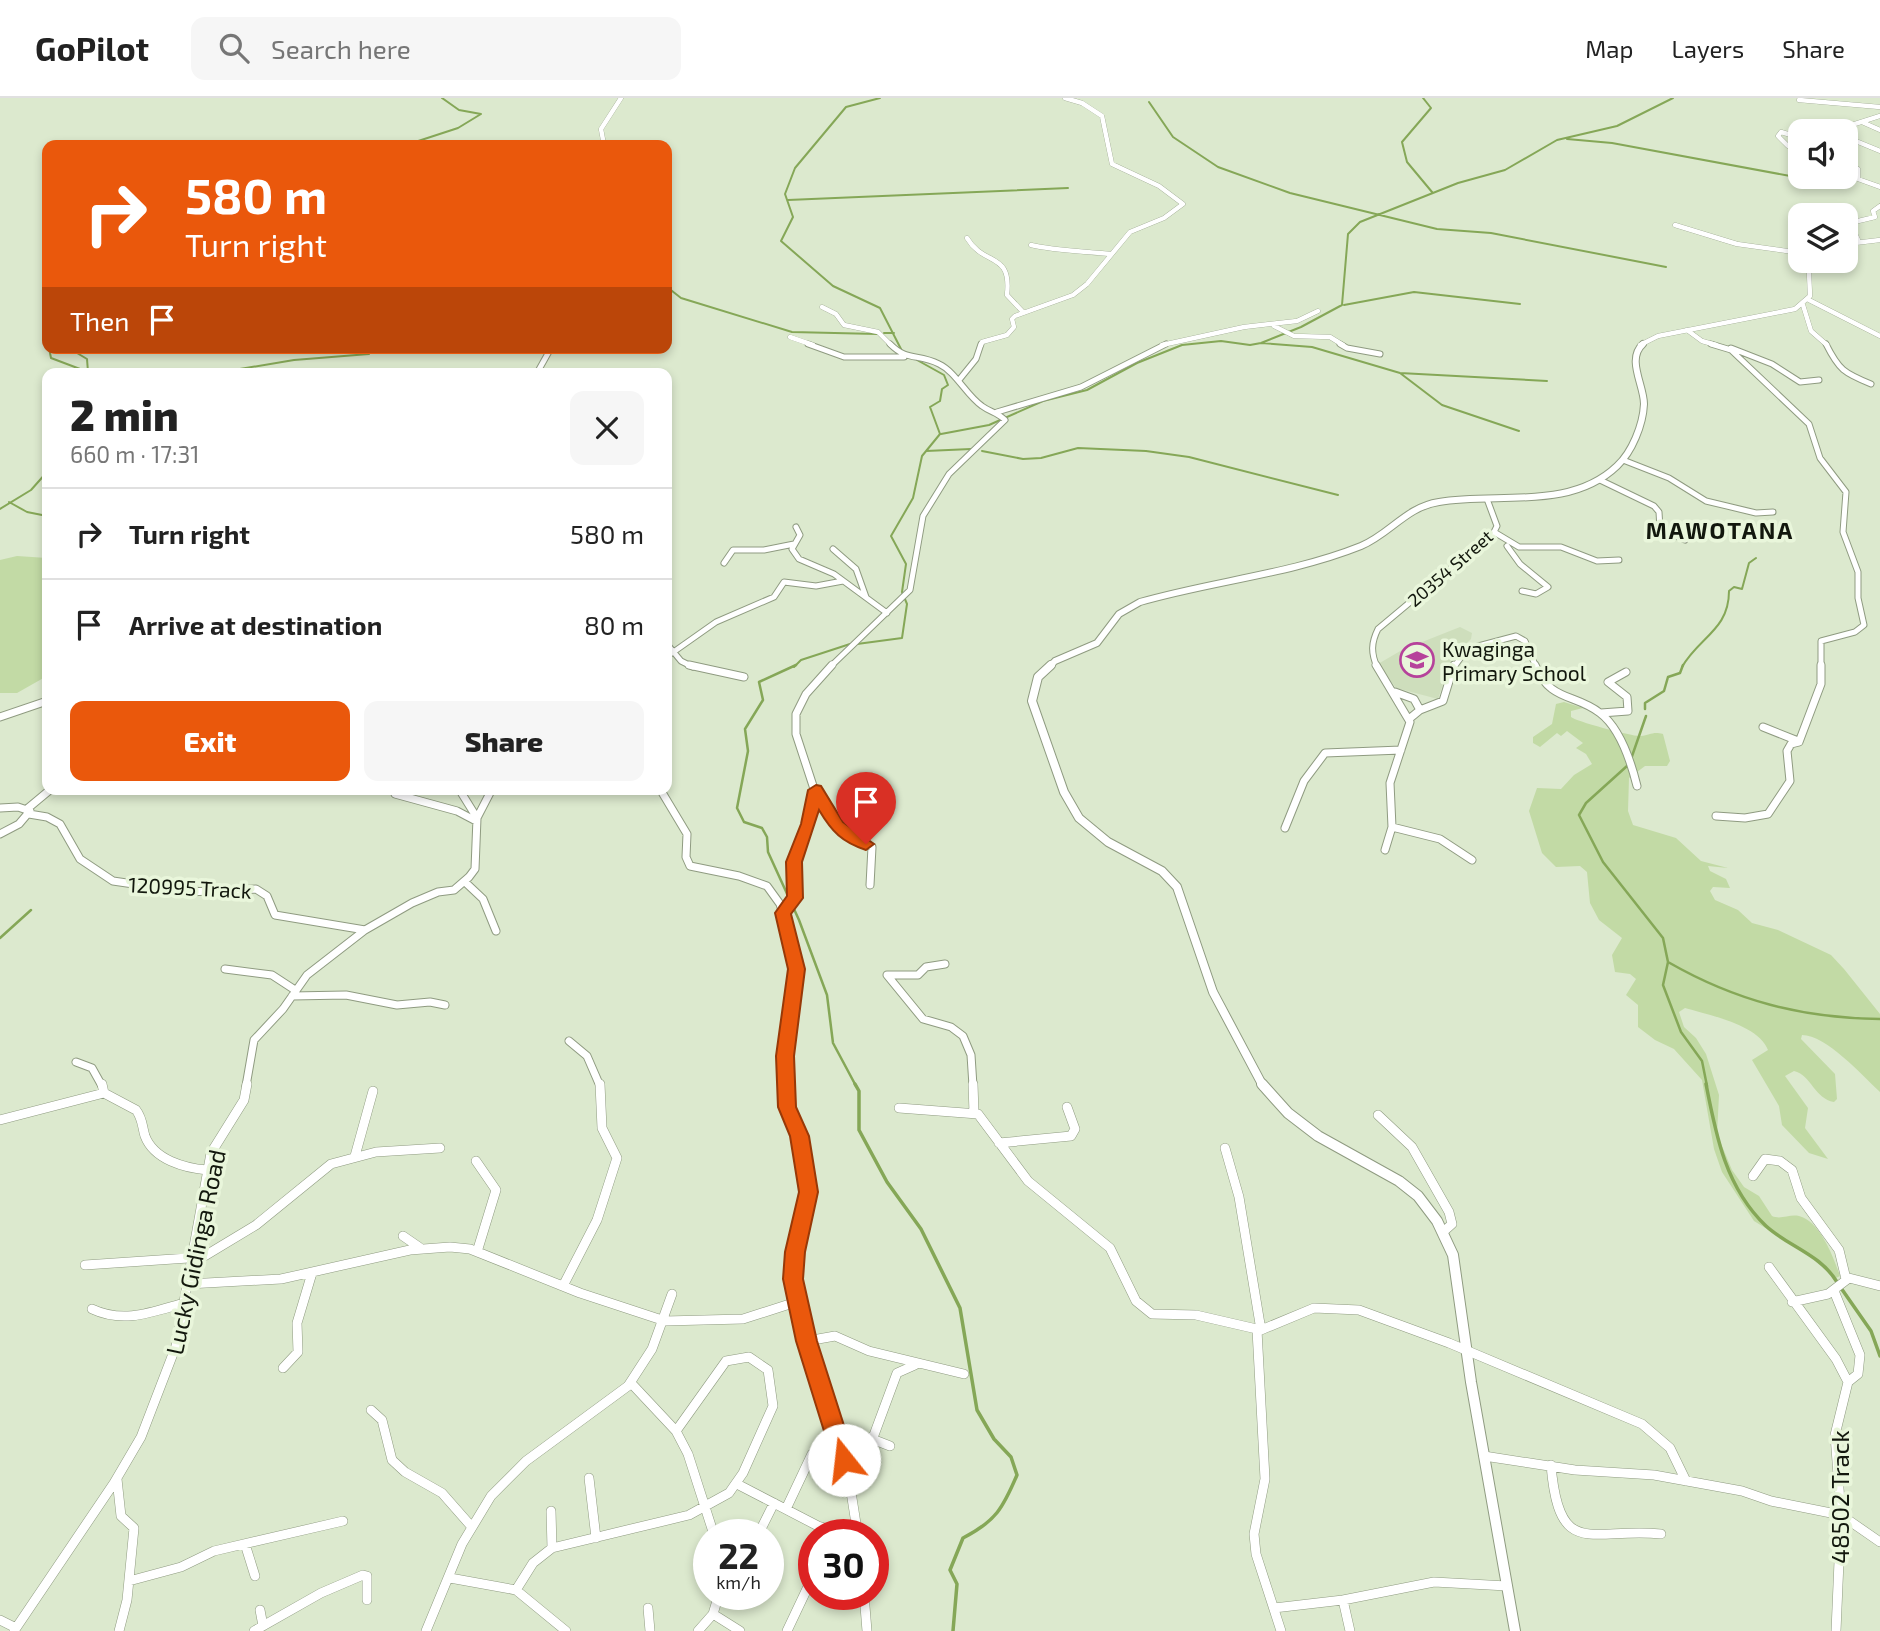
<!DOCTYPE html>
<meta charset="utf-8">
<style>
body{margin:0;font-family:"Exo 2",sans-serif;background:#f6f6f6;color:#222;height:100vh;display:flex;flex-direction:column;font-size:26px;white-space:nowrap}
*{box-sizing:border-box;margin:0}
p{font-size:23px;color:#767676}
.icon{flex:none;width:38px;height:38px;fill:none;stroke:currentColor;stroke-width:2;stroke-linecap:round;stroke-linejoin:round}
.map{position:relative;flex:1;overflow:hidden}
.side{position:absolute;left:42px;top:270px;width:630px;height:427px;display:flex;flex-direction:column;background:#fff;border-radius:14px;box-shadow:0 4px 10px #0003}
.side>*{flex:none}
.top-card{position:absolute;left:42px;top:42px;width:630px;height:214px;border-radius:14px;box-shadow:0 4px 10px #0003;background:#ea580c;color:#fff;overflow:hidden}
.fabs{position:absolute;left:1788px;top:21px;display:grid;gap:14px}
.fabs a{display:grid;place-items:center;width:70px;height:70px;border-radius:14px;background:#fff;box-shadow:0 4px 10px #0003;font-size:35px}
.speed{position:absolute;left:693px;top:1421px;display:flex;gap:14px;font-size:35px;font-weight:700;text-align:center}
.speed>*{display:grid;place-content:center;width:91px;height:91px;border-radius:50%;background:#fff;box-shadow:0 4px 10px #0003;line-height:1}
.speed small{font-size:18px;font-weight:400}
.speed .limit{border:10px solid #d22;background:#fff;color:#111}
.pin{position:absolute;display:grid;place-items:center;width:60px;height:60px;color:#fff;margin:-72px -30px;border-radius:50% 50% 50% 0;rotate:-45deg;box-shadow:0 0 7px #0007}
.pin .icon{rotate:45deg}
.me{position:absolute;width:77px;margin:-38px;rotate:344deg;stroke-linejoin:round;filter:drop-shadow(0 0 5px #0008)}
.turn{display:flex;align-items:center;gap:24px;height:147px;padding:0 28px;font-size:32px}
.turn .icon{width:91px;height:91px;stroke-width:2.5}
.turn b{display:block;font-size:49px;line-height:60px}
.then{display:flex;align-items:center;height:66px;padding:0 28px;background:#0003;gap:14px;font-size:26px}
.round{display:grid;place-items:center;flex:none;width:74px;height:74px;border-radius:14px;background:#f6f6f6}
.head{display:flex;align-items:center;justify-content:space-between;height:119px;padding:0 28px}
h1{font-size:42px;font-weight:800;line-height:52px}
.primary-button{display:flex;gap:14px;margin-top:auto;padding:14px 28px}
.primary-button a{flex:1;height:80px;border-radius:14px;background:#ea580c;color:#fff;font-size:28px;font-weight:800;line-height:80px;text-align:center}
.primary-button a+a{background:#f6f6f6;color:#222}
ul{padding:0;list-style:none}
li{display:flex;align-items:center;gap:21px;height:91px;padding:0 28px;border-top:2px solid #e0e0e0}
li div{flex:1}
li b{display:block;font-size:26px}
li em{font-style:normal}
header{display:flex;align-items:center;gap:42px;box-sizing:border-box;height:98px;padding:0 35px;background:#fff;border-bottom:2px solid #e0e0e0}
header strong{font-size:33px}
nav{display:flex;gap:38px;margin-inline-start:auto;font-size:24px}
.search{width:490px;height:63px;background:#f6f6f6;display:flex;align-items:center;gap:18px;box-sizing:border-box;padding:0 24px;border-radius:14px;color:#767676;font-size:26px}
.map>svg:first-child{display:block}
.built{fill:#cedebc}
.green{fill:#c2daa5}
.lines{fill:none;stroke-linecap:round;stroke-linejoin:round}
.stream-far2{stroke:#85a757;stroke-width:2}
.stream-far1{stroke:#85a757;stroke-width:2.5}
.stream{stroke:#85a757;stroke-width:3.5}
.minor-far3-casing{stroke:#8f9b81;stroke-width:5}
.minor-far2-casing{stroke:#8f9b81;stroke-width:7}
.minor-far1-casing{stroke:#8f9b81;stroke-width:9}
.minor-casing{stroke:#8f9b81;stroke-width:10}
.tertiary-far3-casing{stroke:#8f9b81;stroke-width:5}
.tertiary-far2-casing{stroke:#8f9b81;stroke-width:8}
.tertiary-far1-casing{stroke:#8f9b81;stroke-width:10}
.tertiary-casing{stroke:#8f9b81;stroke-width:12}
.minor-far3{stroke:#fff;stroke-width:4.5}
.minor-far2{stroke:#fff;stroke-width:5}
.minor-far1{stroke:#fff;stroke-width:7}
.minor{stroke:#fff;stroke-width:9}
.tertiary-far3{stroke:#fff;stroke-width:4.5}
.tertiary-far2{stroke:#fff;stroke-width:6}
.tertiary-far1{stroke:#fff;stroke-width:8}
.tertiary{stroke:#fff;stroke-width:10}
.route{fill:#ea580c;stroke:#983908;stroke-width:2}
.labels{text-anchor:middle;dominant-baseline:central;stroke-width:7;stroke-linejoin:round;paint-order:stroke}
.far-street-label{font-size:18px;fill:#12170d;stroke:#e9f6db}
.poi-label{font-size:21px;fill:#12170d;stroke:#e9f6db;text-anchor:start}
.street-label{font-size:21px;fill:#12170d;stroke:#e9f6db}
.far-district-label{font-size:23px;font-weight:bold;letter-spacing:2px;fill:#12170d;stroke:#e9f6db}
.near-street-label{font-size:24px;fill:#12170d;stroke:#e9f6db}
</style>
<header>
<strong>GoPilot</strong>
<div class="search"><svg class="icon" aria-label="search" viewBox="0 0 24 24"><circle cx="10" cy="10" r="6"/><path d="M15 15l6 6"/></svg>Search here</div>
<nav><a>Map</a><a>Layers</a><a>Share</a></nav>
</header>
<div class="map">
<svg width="1880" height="1533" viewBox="0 0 1880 1533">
<rect width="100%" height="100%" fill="#dce9ce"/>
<path class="built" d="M1460 529 1472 535 1471 541 1452 559 1438 601 1396 590 1378 566 1402 552Z"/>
<path class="green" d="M17 458 47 460V578L17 595H0V462Z
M1564 604 1583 610 1571 613V619C1575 623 1633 639 1641 638 1650 637 1653 633 1663 636L1670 663 1667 668H1645L1629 680 1628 713 1633 727 1676 740 1701 763 1728 770 1708 768 1710 773 1726 781 1730 790 1713 789 1710 793 1715 802 1738 812 1752 825 1778 832 1831 857 1844 871 1880 916V994C1862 977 1826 937 1802 937L1801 941 1835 976 1837 1001 1834 1004C1815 1001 1811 977 1794 973L1785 978 1808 1010 1805 1030 1828 1061 1809 1055 1782 1027 1779 1008 1752 962 1768 952C1759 927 1709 917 1685 910L1679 914 1684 929 1696 940 1706 956 1719 997 1717 1036 1732 1072 1744 1089 1759 1098 1772 1118C1781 1122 1789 1116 1799 1118 1820 1123 1834 1160 1840 1178L1836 1180 1825 1167 1754 1123 1722 1074 1714 1051 1702 982 1674 951 1655 942 1638 929V907L1626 897 1636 881 1630 876 1615 874 1612 857 1622 840 1599 822 1590 805 1587 774 1580 768 1556 769 1542 755 1529 713 1537 690 1561 691 1574 677 1592 666 1586 656 1576 650 1583 645 1567 633 1561 638 1557 635 1540 649 1533 645V639L1552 626 1556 606Z"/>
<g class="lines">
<path class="stream-far2" d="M880 0 846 9 795 70 785 96 793 119 781 143 833 188 880 210 902 253
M1423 0 1431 10 1402 44 1407 64 1432 94
M1149 4 1173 39 1218 69 1290 95 1437 131 1491 135 1666 169
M1567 41 1612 45 1801 80
M406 47 458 30 481 16 459 12 442 0
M788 102 1068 90
M667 189 681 200 792 234 877 236
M1344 207 1414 194 1520 206
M884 235H894
M1261 245 1312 249 1400 275 1547 283
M49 250 51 260 88 274
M78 250 77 255 87 261 88 274 97 275
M216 275 294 262 369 256
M1400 275 1442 307 1519 333
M941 336 989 327 1043 303 1087 292 1137 265 1182 247 1221 243 1250 247 1261 245 1301 229 1342 207 1348 136 1360 124 1458 85 1505 72 1557 42 1617 28 1673 0
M926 353 971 351
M982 353 1023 361 1041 360 1078 350 1146 353 1189 359 1338 397
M9 404 27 414 47 418
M0 411 31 392 47 374
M857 546 902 540 907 506 902 494 906 466 891 438 913 400 922 358 940 336 930 309 940 303 942 291 948 287 944 277 917 262
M794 569 801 562 850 546
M1682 569C1699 539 1729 532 1729 493L1734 489 1742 491 1749 465 1756 460"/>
<path class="stream-far1" d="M796 567 759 584 763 602 745 631 748 653 737 710 744 724 762 730 767 739 768 754 799 822 827 897 833 945 856 988
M1645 611V605L1664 593 1668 579 1680 575 1683 567
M1631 661 1646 618
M1627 668 1586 705 1579 717 1603 764 1663 840 1668 864 1663 887 1681 934 1702 963 1707 988
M0 840 31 812
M1668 864C1736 903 1802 920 1880 921"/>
<path class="stream" d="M855 986 859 993V1032L887 1084 921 1131 960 1210 977 1312 994 1341 1011 1359 1017 1377C1003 1410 996 1423 963 1440L950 1472 957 1486 953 1533
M1706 986C1716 1038 1726 1090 1766 1128 1789 1149 1820 1156 1837 1184
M1841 1190 1871 1233 1880 1258"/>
<g class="minor-far3-casing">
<path id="minor-far3" d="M1799 2 1880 9
M1862 24 1880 32
M1833 33 1880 18
M1846 39 1880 53
M1801 40 1781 34 1778 38 1788 48 1801 53
M604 47 601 31 621 0
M1846 63 1858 71V81L1880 89
M1675 127 1737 146 1801 155
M967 140C984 169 1012 153 1007 197L1023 214
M1859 144 1850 125 1875 119 1873 113 1880 108
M1031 147C1057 153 1083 153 1110 156
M1809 202 1880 238
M1803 207 1811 233 1827 247
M822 209 836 216 844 227 878 234 891 247
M1274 228 1294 238 1330 239 1343 247
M1687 232 1702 243 1716 247
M790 239 813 247
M981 247 982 244 1007 237 1014 229 1012 221 1015 218 1073 197 1087 186 1130 134 1164 120 1183 106 1159 88 1112 66 1102 18 1082 5 1065 0
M1162 247 1244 229 1297 223 1318 213"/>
</g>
<g class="minor-far2-casing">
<path id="minor-far2" d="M808 246 844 259H904
M1340 246 1347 250 1380 256
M1711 246 1731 252 1809 326 1820 360 1846 394 1843 434 1858 474V500L1864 527 1855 534 1821 543V569
M1826 246C1839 272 1844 275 1871 286
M1731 250 1772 266 1800 284 1819 282
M537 275 551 250
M959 282 976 261 981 246
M997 314 1081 289 1166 246
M1623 362 1669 380 1706 403 1756 415 1773 414
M1600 382 1654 408 1659 414 1660 431 1685 442
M796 429 800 437 792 451 799 461 834 476 887 515
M1494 434 1519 449H1561L1597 463 1619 462
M1507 448 1520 466 1548 489 1536 496 1522 493
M833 451 856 471 866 499
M724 465 733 452H764L794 446
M667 546 681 563 693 569
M672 555 716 524 774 499 784 484 816 488 843 483
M830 569 910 492 923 418 949 376 1005 322C997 314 990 314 982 308 966 297 956 274 939 266 917 255 908 264 890 246
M1377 569C1371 555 1371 545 1378 531L1494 434 1497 428 1487 401
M1454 569 1467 551 1516 538 1525 543 1536 569"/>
</g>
<g class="minor-far1-casing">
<path id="minor-far1" d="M689 567 744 579
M1376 567 1410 624 1390 685 1392 729 1385 752
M1535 567C1550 604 1574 595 1600 615 1620 630 1631 664 1637 688
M1395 594 1414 601 1420 612
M1601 615 1628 613 1627 599 1608 584 1626 574
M0 619 47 603
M1409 621 1420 612 1443 603 1454 567
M1763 629 1798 643
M1799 644 1821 586V567
M459 691 477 720
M660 691 687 736 686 759 690 768 739 778 767 788 780 806 794 853 796 891 785 988
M816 693C833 722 839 737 872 749L870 787
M395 696 457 713 476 723
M0 710 18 709 30 713 19 726 0 736
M27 711 51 691
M29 716 47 719 60 726 80 761 113 783 188 794 256 791 267 798 275 817 365 832
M1716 718 1745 720 1768 716 1790 683 1787 653 1791 646 1799 644
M1392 729 1440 741 1472 762
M1285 730 1304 683 1325 655 1401 652
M465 784 483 801 496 833
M783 815 795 797V760L816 697 796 636V616L806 596 832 567
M945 866 926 869 918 877H887L923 921 951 929 963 938 971 957 973 988
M225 871 272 877 295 892
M292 898 346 897 397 907 430 904 445 907
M569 943 587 958 600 988
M76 964 92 970 102 988
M246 988 254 942 283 911 307 877 365 832 412 805 438 794 454 792 469 779 475 771 477 720 492 691"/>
</g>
<g class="minor-casing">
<path id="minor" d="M102 986 104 995
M785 986C788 1022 811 1058 809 1095 807 1125 789 1153 794 1184 804 1249 833 1310 847 1374 852 1395 854 1416 858 1437
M973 986 974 1015
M899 1010 978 1016 1028 1083 1110 1150 1136 1203 1152 1216 1196 1217 1261 1232 1314 1210 1359 1212 1449 1245 1642 1326 1670 1350 1686 1383
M1378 1017 1412 1049 1449 1114 1452 1126 1443 1134
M0 1022 104 995 136 1012C143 1021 142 1029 145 1038 154 1062 185 1070 207 1072
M999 1045 1071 1038 1075 1031 1067 1009
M1225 1050 1239 1099 1261 1232
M355 1058 373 993
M476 1063 496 1092 477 1154
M1753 1078 1765 1061 1780 1063 1792 1072 1801 1100 1839 1152 1846 1181
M403 1138 419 1149
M85 1167 203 1159 256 1127 331 1066 376 1054 440 1050
M1769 1169 1836 1261 1848 1284 1835 1337 1841 1417 1836 1533
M188 1186 281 1181 410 1152 450 1149 470 1151 580 1195 665 1223 743 1221 796 1204
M564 1186 597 1122 617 1060 602 1030 600 986
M1834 1193 1860 1257 1858 1276 1848 1284
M1792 1204 1828 1196 1849 1180 1880 1188
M92 1211C124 1226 152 1214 184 1205
M1257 1232 1265 1381 1254 1436 1256 1456 1281 1533
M807 1243 835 1238 869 1253 964 1276
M283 1270 298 1254 297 1225 312 1175
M631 1285 676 1333 688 1356 714 1437
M371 1312 382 1322 392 1362 405 1374 442 1395 471 1428
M872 1341 890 1348
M1484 1358 1575 1372 1654 1377 1742 1393 1771 1403 1841 1417 1880 1444
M844 1362 874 1337 897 1275 915 1267
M1551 1367C1559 1463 1591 1429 1661 1436
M589 1380 596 1440
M117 1381 121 1418 134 1430 127 1502 119 1533
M737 1386 818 1428 834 1433 857 1428
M786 1411 812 1356
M551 1413 552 1450
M758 1437 774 1405
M245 1446 255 1478
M450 1480 516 1492 566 1533
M129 1483 181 1469 214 1453 343 1423
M516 1492 533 1465 552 1450 689 1417 729 1395 743 1375 773 1308 768 1272 749 1259 726 1263 676 1333
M864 1496 867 1533
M1343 1502 1350 1533
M648 1510 650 1533
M1274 1510 1343 1502 1434 1484 1507 1488
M260 1512 263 1528
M713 1516 740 1533
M0 1522 16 1530
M14 1533 114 1385 141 1339 176 1248 211 1055 244 1002 247 986
M254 1533 321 1495 363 1477 367 1478V1502
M426 1533 462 1446 491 1398 526 1363 628 1288 652 1251 672 1196
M698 1533 713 1516 719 1496
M787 1533 814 1476"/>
</g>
<g class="tertiary-far3-casing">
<path id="tertiary-far3" d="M1846 146 1880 142
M1640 247 1658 238 1795 211 1810 198 1809 174 1813 163"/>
</g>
<g class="tertiary-far2-casing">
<path id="tertiary-far2" d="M1049 569 1055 563 1097 545 1119 516 1140 504C1213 483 1291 476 1361 448 1390 436 1406 409 1439 404 1497 394 1570 413 1617 368 1632 354 1643 327 1644 306 1644 287 1626 261 1643 246"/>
</g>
<g class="tertiary-far1-casing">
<path id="tertiary-far1" d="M1051 567 1038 579 1032 603 1064 694 1079 720 1108 744 1162 773 1177 789 1213 894 1263 988"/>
</g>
<g class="tertiary-casing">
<path id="tertiary" d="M1262 986 1288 1015 1318 1038 1399 1083 1418 1098 1437 1123 1453 1157 1471 1284 1515 1533"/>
</g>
<use href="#minor-far3" class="minor-far3"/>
<use href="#minor-far2" class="minor-far2"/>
<use href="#minor-far1" class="minor-far1"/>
<use href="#minor" class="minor"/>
<use href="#tertiary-far3" class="tertiary-far3"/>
<use href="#tertiary-far2" class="tertiary-far2"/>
<use href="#tertiary-far1" class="tertiary-far1"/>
<use href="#tertiary" class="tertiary"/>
</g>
<path class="route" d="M816 687 821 688 843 724 874 746 866 752C842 744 832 734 819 712L802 764 803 800 791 816 805 871 794 958 796 1009 809 1038 818 1094 805 1154 803 1181 817 1243 855 1362 852 1370 844 1373 837 1370 833 1362 796 1243 783 1181 785 1154 799 1094 790 1038 778 1009 776 958 788 871 775 815 787 798 786 764 801 726 808 692Z"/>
<defs>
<g id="school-ring" transform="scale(1.75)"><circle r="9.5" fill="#e9f6db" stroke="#b6429b" stroke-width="1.5"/><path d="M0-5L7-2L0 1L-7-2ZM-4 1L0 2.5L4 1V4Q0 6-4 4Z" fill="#b6429b"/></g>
</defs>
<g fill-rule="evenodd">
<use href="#school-ring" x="1417" y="562"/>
</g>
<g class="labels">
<g class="far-street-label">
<text transform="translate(1450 470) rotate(-41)">20354 Street</text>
</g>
<g class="poi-label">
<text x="1442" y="550">Kwaginga<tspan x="1442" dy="24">Primary School</tspan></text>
</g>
<g class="street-label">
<text transform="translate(190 789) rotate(3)">120995 Track</text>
</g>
<g class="far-district-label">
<text x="1720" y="432">MAWOTANA</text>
</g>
<g class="near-street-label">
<text transform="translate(195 1154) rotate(-78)">Lucky Gidinga Road</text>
<text transform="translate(1839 1399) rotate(-90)">48502 Track</text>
</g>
</g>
</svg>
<div class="fabs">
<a><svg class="icon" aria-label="sound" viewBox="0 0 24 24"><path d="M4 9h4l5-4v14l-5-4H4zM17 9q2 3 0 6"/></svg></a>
<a><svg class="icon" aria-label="layers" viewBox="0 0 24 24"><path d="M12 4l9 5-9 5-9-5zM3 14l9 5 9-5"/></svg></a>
</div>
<div class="speed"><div>22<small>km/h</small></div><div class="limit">30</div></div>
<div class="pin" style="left:866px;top:746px;background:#d93025"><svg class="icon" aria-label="arrive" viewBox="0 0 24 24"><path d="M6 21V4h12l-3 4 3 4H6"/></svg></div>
<svg class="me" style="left:844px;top:1362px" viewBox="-20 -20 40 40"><circle r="19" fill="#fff"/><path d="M0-13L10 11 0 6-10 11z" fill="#ea580c"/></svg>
<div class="top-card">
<div class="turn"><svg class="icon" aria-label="right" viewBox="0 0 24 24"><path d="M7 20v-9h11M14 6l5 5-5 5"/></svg><div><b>580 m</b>Turn right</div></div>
<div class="then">Then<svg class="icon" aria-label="arrive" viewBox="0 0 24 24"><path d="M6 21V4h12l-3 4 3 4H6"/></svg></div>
</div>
<section class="side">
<div class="head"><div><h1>2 min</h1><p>660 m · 17:31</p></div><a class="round"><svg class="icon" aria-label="close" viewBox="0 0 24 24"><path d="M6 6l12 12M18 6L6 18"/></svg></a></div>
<ul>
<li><svg class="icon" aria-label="right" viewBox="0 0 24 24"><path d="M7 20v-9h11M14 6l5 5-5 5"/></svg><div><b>Turn right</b></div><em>580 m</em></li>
<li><svg class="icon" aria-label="arrive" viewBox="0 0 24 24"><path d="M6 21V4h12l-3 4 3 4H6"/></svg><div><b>Arrive at destination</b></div><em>80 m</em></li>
</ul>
<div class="primary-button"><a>Exit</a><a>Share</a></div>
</section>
</div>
